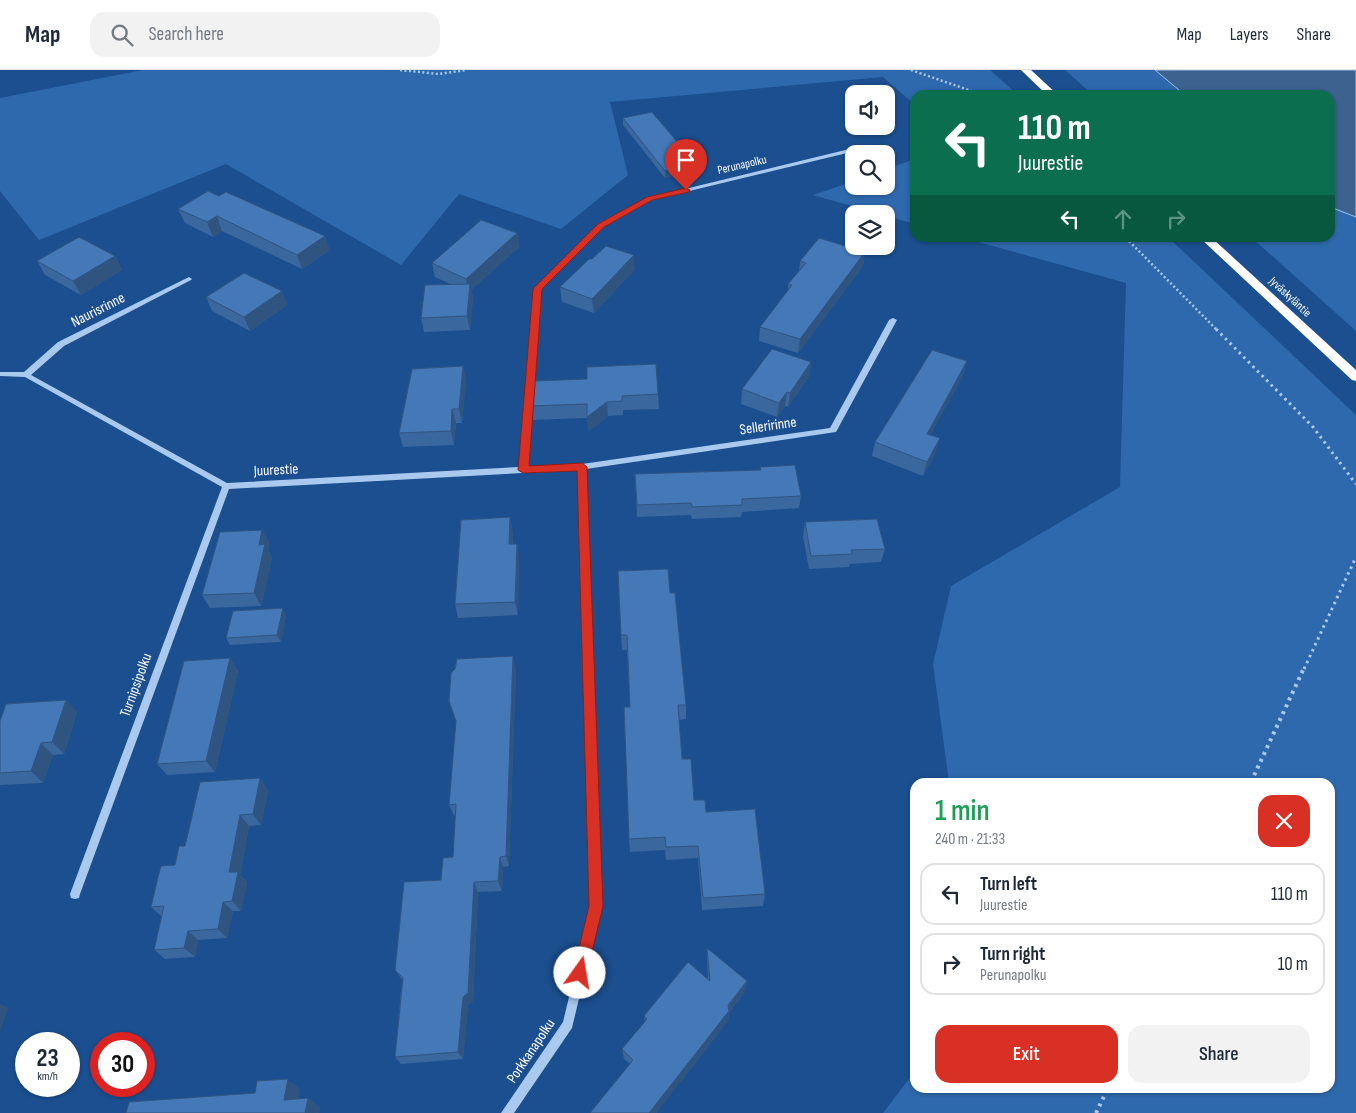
<!DOCTYPE html>
<meta charset="utf-8">
<style>
body{margin:0;font-family:"Sofia Sans Condensed",sans-serif;background:#f2f2f3;color:#1f2937;height:100vh;display:flex;flex-direction:column;font-size:19px;white-space:nowrap}
*{box-sizing:border-box;margin:0}
p{font-size:16px;color:#747a83}
.icon{flex:none;width:28px;height:28px;fill:none;stroke:currentColor;stroke-width:2;stroke-linecap:round;stroke-linejoin:round}
.map{position:relative;flex:1;overflow:hidden}
.details{position:absolute;left:910px;top:708px;width:425px;height:315px;display:flex;flex-direction:column;background:#fff;border-radius:15px;box-shadow:0 1px 4px #0004}
.details>*{flex:none}
.hud{position:absolute;left:910px;top:20px;width:425px;height:152px;border-radius:15px;box-shadow:0 1px 4px #0004;background:#0b6e4f;color:#fff;overflow:hidden}
.buttons{position:absolute;left:845px;top:15px;display:grid;gap:10px}
.buttons a{display:grid;place-items:center;width:50px;height:50px;border-radius:10px;background:#fff;box-shadow:0 1px 4px #0004;font-size:25px}
.speed{position:absolute;left:15px;top:962px;display:flex;gap:10px;font-size:25px;font-weight:700;text-align:center}
.speed>*{display:grid;place-content:center;width:65px;height:65px;border-radius:50%;background:#fff;box-shadow:0 1px 4px #0004;line-height:1}
.speed small{font-size:12px;font-weight:400}
.speed .limit{border:8px solid #d22;background:#fff;color:#111}
.pin{position:absolute;display:grid;place-items:center;width:42px;height:42px;color:#fff;margin:-51px -21px;border-radius:50% 50% 50% 0;rotate:-45deg;box-shadow:0 0 5px #0007}
.pin .icon{rotate:45deg}
.me{position:absolute;width:55px;margin:-28px;rotate:13deg;stroke-linejoin:round;filter:drop-shadow(0 0 4px #0008)}
.turn{display:flex;align-items:center;gap:18px;height:105px;padding:0 25px;font-size:22px}
.turn .icon{width:65px;height:65px;stroke-width:2.5}
.turn b{display:block;font-size:35px;line-height:42px}
.lanes{display:flex;align-items:center;height:48px;padding:0 25px;background:#0003;justify-content:center;gap:25px;direction:ltr}
.lanes .off{opacity:.35}
.round{display:grid;place-items:center;flex:none;width:52px;height:52px;border-radius:15px;background:#f2f2f3}
.overview{display:flex;align-items:center;justify-content:space-between;height:85px;padding:0 25px}
h1{font-size:30px;font-weight:600;line-height:38px;color:#1e9e55}
.cta{display:flex;gap:10px;margin-top:auto;padding:10px 25px}
.cta a{flex:1;height:58px;border-radius:15px;background:#d93025;color:#fff;font-size:20px;font-weight:600;line-height:58px;text-align:center}
.cta a+a{background:#f2f2f3;color:#1f2937}
ul{padding:0;list-style:none}
li{display:flex;align-items:center;gap:15px;height:62px;margin:0 10px 8px;padding:0 15px;border:2px solid #e0e1e3;border-radius:15px}
li div{flex:1}
li b{display:block;font-size:19px}
li em{font-style:normal}
header{display:flex;align-items:center;gap:30px;box-sizing:border-box;height:70px;padding:0 25px;background:#fff;border-bottom:1px solid #e0e1e3}
header strong{font-size:24px}
nav{display:flex;gap:28px;margin-inline-start:auto;font-size:18px}
.search{width:350px;height:45px;background:#f2f2f3;display:flex;align-items:center;gap:12px;box-sizing:border-box;padding:0 18px;border-radius:15px;color:#747a83;font-size:19px}
.map>svg:first-child{display:block}
.green{fill:#2e69ad}
.water{fill:#3c6290;stroke:#9cc4f0}
.lines{fill:none;stroke-linecap:round;stroke-linejoin:round}
.path-far2{stroke:#a9c9ee;stroke-width:2.5;stroke-dasharray:2 2.5;stroke-linecap:butt}
.path-far1{stroke:#a9c9ee;stroke-width:3;stroke-dasharray:2.5 4;stroke-linecap:butt}
.path{stroke:#a9c9ee;stroke-width:4;stroke-dasharray:3 4.5;stroke-linecap:butt}
.minor{fill:#a9c9ee;fill-rule:evenodd}
.highway{fill:#fff;fill-rule:evenodd}
.wall{fill:#3a679d}
.shaded-wall{fill:#305480}
.building{fill:#4478b7;stroke:#305480}
.route{fill:#d93025;stroke:#8d1f18}
.labels{text-anchor:middle;dominant-baseline:central;stroke-width:5;stroke-linejoin:round;paint-order:stroke}
.far-street-label{font-size:12px;fill:#fff;stroke:#1b4f8f}
.street-label{font-size:15px;fill:#fff;stroke:#1b4f8f}
</style>
<header>
<strong>Map</strong>
<div class="search"><svg class="icon" aria-label="search" viewBox="0 0 24 24"><circle cx="10" cy="10" r="6"/><path d="M15 15l6 6"/></svg>Search here</div>
<nav><a>Map</a><a>Layers</a><a>Share</a></nav>
</header>
<div class="map">
<svg width="1356" height="1043" viewBox="0 0 1356 1043">
<rect width="100%" height="100%" fill="#1b4f8f"/>
<path class="green" d="M143 0H990L1018 25H915V35L883 7 610 32 628 105 561 159 459 124 401 195 226 94 39 170 0 121V28Z
M1065 0H1155L1185 25H1093Z
M915 89V154L886 146V144H880L813 125 854 111V116H886V99Z
M1330 137 1356 147V261L1252 168H1330Z
M964 168H1169L1356 345V1043H883L915 1001V1018H1330V712H949L933 594 951 516 1120 417 1126 213Z"/>
<path class="water" d="M1155 0H1356V147L1330 137V25H1185Z"/>
<g class="lines">
<path class="path-far2" d="M400 0 439 4 466 0
M911 0 983 25
M1126 168 1217 260"/>
<path class="path-far1" d="M1216 259 1313 357 1356 414
M1304 599 1356 487"/>
<path class="path" d="M1251 712 1304 598
M1096 1043 1108 1018"/>
<path class="minor" d="M866 75 869 77 868 78 652 130 603 157 540 220 527 397 582 394 830 358 889 250 893 248 897 250 836 362 586 399 601 836 572 958 514 1043H501L563 952 591 836 578 400 229 419 80 824 79 828 75 829 71 828 70 824 222 417 25 307 0 306V302H24L58 272 189 207 192 209 191 210 64 276 31 305 227 413 519 397 534 219 599 155 648 128Z"/>
<path class="highway" d="M1021 0H1031L1058 25H1047Z
M1200 168H1212L1356 300V311L1352 310Z"/>
</g>
<path class="wall" d="M623 48 695 101 665 108 623 55Z
M208 121 330 180 302 199 222 161 213 167 185 153 178 139Z
M517 163 519 177 471 220 473 228 470 260 424 262 421 248 450 214 435 207 432 193Z
M865 182 863 196 798 283 759 271 760 257 788 222V214L799 201 800 191Z
M115 186 122 200 81 225 45 205 37 191Z
M592 189 635 199 594 243 562 232 560 217Z
M282 221 287 235 250 261 212 241 206 227Z
M811 292 809 306 788 337 785 336 777 347 741 334 742 319Z
M463 296 466 310 462 353H456L454 375 403 377 399 363Z
M963 306 930 365 936 382 923 406 872 386 875 372Z
M532 311 658 324 659 339 623 340V345L608 346 589 361 587 348 532 350 530 336Z
M760 397 801 426 799 438 742 442 741 447 692 449 691 445 637 447 635 404 760 400Z
M805 452 885 479 881 492 850 494 849 497 809 499 803 466Z
M262 460 269 473 268 480 272 488 261 536 210 538 202 525Z
M513 461V474H517L519 487 518 545 458 548 455 534Z
M670 523 686 635V649L679 650 682 689 694 730 706 742 765 824 763 836 702 840 698 788 666 790 665 780 630 782 629 769 630 637 627 580H622L621 565Z
M286 545 281 572 230 575 226 568Z
M230 588 238 601 215 702 167 705 157 694Z
M516 599 509 796 503 797 502 821 478 822 473 931 468 935 463 989 401 994 395 987 402 910 395 900 453 787 456 745 454 746 449 735Z
M66 630 77 642 64 684 53 685 43 713 0 715V651Z
M268 720 261 755 249 756 240 805 247 812 241 841H233L227 868 198 870 195 887 165 889 154 880 162 847 151 837 185 776Z
M707 878 747 911 745 922 729 943 728 951 656 1043H590L630 994 624 989 622 979 645 952 644 946 708 909 707 890Z"/>
<path class="shaded-wall" d="M695 93V101L665 108V101Z
M217 146 222 161 213 167 207 152Z
M517 163 519 177 471 220 473 228 470 260 467 246 469 223 466 209Z
M325 166 330 180 302 199 297 185Z
M865 182 863 196 798 283 800 269Z
M634 185 635 199 594 243 592 229Z
M115 186 122 200 81 225 73 211Z
M282 221 287 235 250 261 244 247Z
M967 291 963 306 923 378 927 364Z
M811 292 809 306 788 337 790 323Z
M463 296 466 310 462 353 459 339Z
M787 322 785 336 777 347 779 333Z
M607 332 608 346 589 361 587 347Z
M452 339 456 353 454 375 451 361Z
M940 368 936 382 923 406 927 392Z
M510 447 513 461 512 487 509 474Z
M262 460 269 473 268 480 272 488 261 536 254 523 259 475Z
M517 474 519 487 518 545 515 532Z
M283 538 286 545 281 572 277 565Z
M513 586 516 599 509 796 506 786Z
M230 588 238 601 215 702 206 691Z
M66 630 77 642 64 684 52 672Z
M41 673 53 685 43 713 31 701Z
M260 708 268 720 261 755 253 744Z
M240 745 249 756 240 805 247 812 241 841 232 831 229 802Z
M500 787 503 797 502 821 498 811Z
M474 812 478 822 473 931 468 935 463 989 458 982Z
M223 832 233 841 227 868 218 859Z
M188 861 198 870 195 887 184 878Z
M747 911 745 922 729 943 728 951 656 1043H649Z
M0 934 8 938 0 962Z
M288 1009 300 1019 298 1038 284 1030Z
M308 1028 320 1037 319 1043H305Z"/>
<path class="building" d="M652 42 695 93 665 101 623 48Z
M208 121 219 126 226 122 325 166 297 185 217 146 207 152 178 139Z
M481 150 517 163 466 209 432 193Z
M79 167 115 186 73 211 37 191Z
M819 168 865 182 800 269 760 257 792 215 788 214 806 193 800 191Z
M606 176 634 185 592 229 560 217 589 189H592Z
M244 203 282 221 244 247 206 227Z
M470 214 467 246 421 248 425 215Z
M772 279 811 292 790 323 787 322 779 333 742 319Z
M932 280 967 291 927 364 940 368 927 392 875 372Z
M656 294 658 324 622 326V331L607 332 587 347V334L530 336 532 311 587 309V297Z
M463 296 459 339H452L451 361 399 363 412 299Z
M795 395 801 426 742 429V435L692 437 691 433 637 435 635 404 761 400 760 397Z
M510 447 509 474H517L515 532 455 534 461 450Z
M877 449 885 479 851 480 852 484 811 486 805 452Z
M262 460 259 475 265 474 254 523 202 525 220 462Z
M668 499 670 523H675L686 635H678L682 689H691L694 730H705L706 742 755 739 765 824 703 828 698 776 666 777 665 767 629 769 624 637H630L627 565H621L618 501Z
M283 538 277 565 226 568 233 541Z
M513 586 506 786 500 787 498 811 474 812 468 923 463 927 458 982 395 987 403 908 395 900 404 812 441 810 443 788 453 787 456 734 449 735 456 651 449 631 451 603 455 599 457 589Z
M230 588 206 691 157 694 184 591Z
M66 630 52 672 41 673 31 701 0 703V651L6 634Z
M260 708 253 744 240 745 229 802H238L232 831 223 832 218 859 188 861 184 878 154 880 164 836 151 837 158 807 161 796 175 795 179 776H185L200 712Z
M707 878 747 911 728 935 729 941 649 1043H590L633 990 622 979 647 949 644 946 688 892 710 911Z
M288 1009 284 1030 308 1028 305 1043H126L129 1032 255 1023 257 1011Z"/>
<path class="route" d="M686 118 690 120 689 122 652 130 604 157 542 219 529 396 582 393 587 397 603 836 587 903 585 908 580 911 575 908 573 903 589 836 577 401 523 403 518 400 533 219 598 154 647 127Z"/>
<g class="labels">
<g class="far-street-label">
<text transform="translate(742 95) rotate(-13)">Perunapolku</text>
<text transform="translate(1290 227) rotate(43)">Jyväskyläntie</text>
</g>
<g class="street-label">
<text transform="translate(98 240) rotate(-27)">Naurisrinne</text>
<text transform="translate(768 356) rotate(-8)">Selleririnne</text>
<text transform="translate(276 400) rotate(-3)">Juurestie</text>
<text transform="translate(136 615) rotate(-70)">Turnipsipolku</text>
<text transform="translate(531 981) rotate(-56)">Porkkanapolku</text>
</g>
</g>
</svg>
<div class="buttons">
<a><svg class="icon" aria-label="sound" viewBox="0 0 24 24"><path d="M4 9h4l5-4v14l-5-4H4zM17 9q2 3 0 6"/></svg></a>
<a><svg class="icon" aria-label="search" viewBox="0 0 24 24"><circle cx="10" cy="10" r="6"/><path d="M15 15l6 6"/></svg></a>
<a><svg class="icon" aria-label="layers" viewBox="0 0 24 24"><path d="M12 4l9 5-9 5-9-5zM3 14l9 5 9-5"/></svg></a>
</div>
<div class="speed"><div>23<small>km/h</small></div><div class="limit">30</div></div>
<div class="pin" style="left:686px;top:120px;background:#d93025"><svg class="icon" aria-label="arrive" viewBox="0 0 24 24"><path d="M6 21V4h12l-3 4 3 4H6"/></svg></div>
<svg class="me" style="left:580px;top:903px" viewBox="-20 -20 40 40"><circle r="19" fill="#fff"/><path d="M0-13L10 11 0 6-10 11z" fill="#d93025"/></svg>
<div class="hud">
<div class="turn"><svg class="icon" aria-label="left" viewBox="0 0 24 24"><path d="M17 20v-9H6M10 6l-5 5 5 5"/></svg><div><b>110 m</b>Juurestie</div></div>
<div class="lanes"><svg class="icon" aria-label="left" viewBox="0 0 24 24"><path d="M17 20v-9H6M10 6l-5 5 5 5"/></svg><svg class="icon off" aria-label="ahead" viewBox="0 0 24 24"><path d="M12 20V5M6 11l6-6 6 6"/></svg><svg class="icon off" aria-label="right" viewBox="0 0 24 24"><path d="M7 20v-9h11M14 6l5 5-5 5"/></svg></div>
</div>
<section class="details">
<div class="overview"><div><h1>1 min</h1><p>240 m · 21:33</p></div><a class="round" style="background:#d93025;color:#fff"><svg class="icon" aria-label="close" viewBox="0 0 24 24"><path d="M6 6l12 12M18 6L6 18"/></svg></a></div>
<ul>
<li><svg class="icon" aria-label="left" viewBox="0 0 24 24"><path d="M17 20v-9H6M10 6l-5 5 5 5"/></svg><div><b>Turn left</b><p>Juurestie</p></div><em>110 m</em></li>
<li><svg class="icon" aria-label="right" viewBox="0 0 24 24"><path d="M7 20v-9h11M14 6l5 5-5 5"/></svg><div><b>Turn right</b><p>Perunapolku</p></div><em>10 m</em></li>
</ul>
<div class="cta"><a>Exit</a><a>Share</a></div>
</section>
</div>
